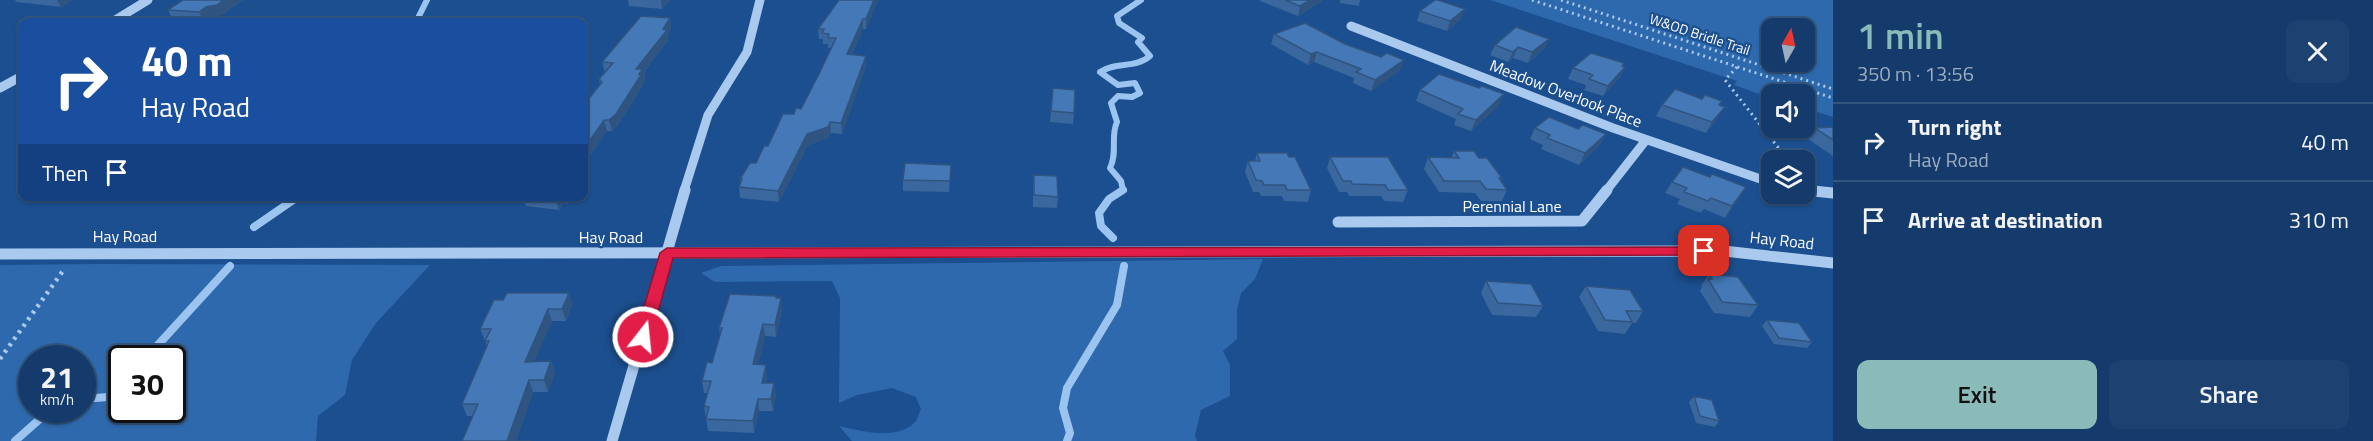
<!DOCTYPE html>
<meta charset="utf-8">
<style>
body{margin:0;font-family:"Titillium Web",sans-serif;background:#1d4271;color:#f1f3f6;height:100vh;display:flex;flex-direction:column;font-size:22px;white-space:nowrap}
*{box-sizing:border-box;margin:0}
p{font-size:20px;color:#9dadc1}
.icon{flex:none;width:33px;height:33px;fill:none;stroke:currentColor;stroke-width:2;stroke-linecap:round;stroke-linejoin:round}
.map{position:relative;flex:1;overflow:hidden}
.details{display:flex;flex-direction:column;background:#143b6b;width:540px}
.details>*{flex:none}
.hud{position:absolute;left:18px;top:18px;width:570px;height:183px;border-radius:12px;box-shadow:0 2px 4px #0004,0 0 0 2px #33557e;background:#1a4fa0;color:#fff;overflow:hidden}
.needle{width:39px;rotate:9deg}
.buttons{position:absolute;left:1761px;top:18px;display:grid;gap:12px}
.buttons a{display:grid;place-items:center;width:54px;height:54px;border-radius:12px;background:#143b6b;box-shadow:0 2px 4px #0004,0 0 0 2px #33557e;font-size:30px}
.speed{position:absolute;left:18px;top:345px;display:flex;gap:12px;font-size:30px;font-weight:700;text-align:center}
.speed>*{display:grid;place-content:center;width:78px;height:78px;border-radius:50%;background:#143b6b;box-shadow:0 2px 4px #0004,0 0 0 2px #33557e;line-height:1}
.speed small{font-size:15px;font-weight:400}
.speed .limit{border:3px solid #111;border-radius:9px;background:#fff;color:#111}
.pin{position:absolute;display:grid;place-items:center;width:51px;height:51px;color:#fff;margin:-26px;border-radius:12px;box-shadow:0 3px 9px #0006}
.me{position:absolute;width:66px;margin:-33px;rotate:16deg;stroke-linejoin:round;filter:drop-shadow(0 0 4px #0008)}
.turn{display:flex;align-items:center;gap:21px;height:126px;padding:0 24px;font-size:27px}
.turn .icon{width:78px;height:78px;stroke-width:2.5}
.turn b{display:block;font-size:42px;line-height:51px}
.then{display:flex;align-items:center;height:57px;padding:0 24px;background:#0003;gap:12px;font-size:22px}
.round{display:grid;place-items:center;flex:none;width:63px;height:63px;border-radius:12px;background:#1d4271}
.headline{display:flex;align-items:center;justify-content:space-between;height:102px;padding:0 24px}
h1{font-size:36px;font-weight:600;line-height:45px;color:#8bbbb9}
.action{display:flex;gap:12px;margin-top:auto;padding:12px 24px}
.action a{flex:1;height:69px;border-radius:12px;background:#8bbbb9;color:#111;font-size:24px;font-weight:600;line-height:69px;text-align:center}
.action a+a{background:#1d4271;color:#f1f3f6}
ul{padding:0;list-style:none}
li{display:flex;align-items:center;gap:18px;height:78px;padding:0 24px;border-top:2px solid #33557e}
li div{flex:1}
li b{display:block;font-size:22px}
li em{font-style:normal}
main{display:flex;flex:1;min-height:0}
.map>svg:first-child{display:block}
.green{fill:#2e69ad;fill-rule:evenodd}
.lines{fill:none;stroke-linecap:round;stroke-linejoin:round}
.stream-far1{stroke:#9cc4f0;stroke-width:6}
.stream{stroke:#9cc4f0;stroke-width:8}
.path-far1{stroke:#a9c9ee;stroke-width:3;stroke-dasharray:2 4;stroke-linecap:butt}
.path{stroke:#a9c9ee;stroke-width:4.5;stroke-dasharray:3 5;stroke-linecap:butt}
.minor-far1{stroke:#a9c9ee;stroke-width:9}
.minor{stroke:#a9c9ee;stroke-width:11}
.wall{fill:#3a679d}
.shaded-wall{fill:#305480}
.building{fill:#4478b7;stroke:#305480;stroke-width:1.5}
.route{fill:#e11d48;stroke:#92132f;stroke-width:1.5}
.labels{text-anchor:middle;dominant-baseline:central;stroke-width:4.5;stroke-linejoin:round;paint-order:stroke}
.far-street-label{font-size:14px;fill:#fff;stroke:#1b4f8f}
.street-label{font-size:16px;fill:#fff;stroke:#1b4f8f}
</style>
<main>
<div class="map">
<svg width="1833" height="441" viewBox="0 0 1833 441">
<rect width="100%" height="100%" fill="#1b4f8f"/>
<path class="green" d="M1490 0H1833V117L1805 108 1804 94H1772L1771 98 1734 85 1737 81ZM1804 28V62H1772V28Z
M1263 259 1255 279 1241 293 1237 310V339L1223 351 1230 365V396L1201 410 1195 435 1197 441H852L839 426C860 431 898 441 915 422 918 419 919 412 921 409L916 397 892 388 857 395 839 403 840 298 832 281 715 282 701 273 721 266Z
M101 264 430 265 376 323 352 360 345 395 318 416 316 441H0V265ZM82 358V410H32V358ZM172 358V410H122V358Z"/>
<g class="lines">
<path class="stream-far1" d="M416 22 427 0
M1121 191 1123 190 1121 181 1110 168C1118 152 1110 137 1117 122L1111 103 1118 96 1132 97 1140 93 1135 83 1118 85 1100 72C1116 61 1135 69 1150 56L1138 42 1142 38 1119 23 1117 16 1141 0"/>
<path class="stream" d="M254 227 299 196
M1113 238 1101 226 1099 213 1109 199 1123 190
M149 358 157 346 230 266
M82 399 108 397 122 386
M15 441 50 410
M1067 441 1070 433 1063 408 1067 388 1117 305 1124 266"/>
<path class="path-far1" d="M1532 0 1833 98
M1561 0 1833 89
M1737 67 1725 80 1788 160"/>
<path class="path" d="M0 359 65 268"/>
<path class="minor-far1" d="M112 22 148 0
M1351 26 1613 128 1772 183
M0 88 22 76
M1804 190 1816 191
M684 191 708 115 747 52 760 0
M1606 191 1646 140"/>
<path class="minor" d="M1804 190 1833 193
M1338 222 1582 221 1607 190
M0 254 1724 251 1833 263
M612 441 685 190"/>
</g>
<path class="wall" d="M15 0H73L61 7 16 2Z
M243 0 222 15 211 17 204 22 173 20 168 10Z
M628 0H670L662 9 629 6Z
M839 0H878L866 29H863L852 54 866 66 842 134 831 133 828 138 808 145 779 202 740 198 739 187 740 183V179L756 163 794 114 801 109 820 72 831 48H828V44H823V39H819L818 29Z
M1260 0H1322V1L1298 16 1260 1Z
M1340 0H1360L1359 6 1340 3Z
M1420 11 1461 19 1447 31 1417 21Z
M670 18 671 28 668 35V40L644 72 645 80 643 83V85L618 125 612 131H607L585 162 586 166 584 170V102L587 101 600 84 599 79 605 73 602 62Z
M1274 34 1345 44 1400 70 1371 91 1353 83 1354 78 1314 62 1308 65 1271 44Z
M1549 39 1544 49 1528 63 1513 58 1508 62 1490 55 1495 45Z
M1624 63 1623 67H1625L1619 78 1603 96 1584 90 1586 85 1568 79 1573 68Z
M1053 88 1074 113 1073 124 1050 122Z
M1420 90 1499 105 1471 131 1454 125 1456 119 1416 101Z
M1662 105H1720L1718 118 1706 133 1656 116Z
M1833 127V156L1808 139 1815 128Z
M1535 128 1578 129 1606 134 1600 145 1579 165 1541 149 1543 145 1530 139Z
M1454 151 1479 158 1502 178 1501 181 1507 190 1502 201H1481L1475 193 1439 192 1424 169 1428 157H1452Z
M1257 153 1289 157 1311 190 1308 202 1284 201 1282 196H1261L1259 192H1253L1245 172 1248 161H1255Z
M1330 157 1408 190 1403 202 1384 201 1381 196H1349L1347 192H1339L1327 168Z
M951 165 949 192 903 191V180Z
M1034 175 1058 197 1057 208 1033 207V186Z
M1672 182 1739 198 1725 218 1704 209 1701 213 1677 204 1680 199 1665 193Z
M523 196H573L568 204 563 203 559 210 526 206Z
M1709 274 1758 305 1750 317 1714 313 1700 291 1702 287 1701 286Z
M1486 281 1543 306 1536 317 1492 315 1481 293Z
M1586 286 1643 311 1636 323H1632L1625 334 1598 331 1579 297Z
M569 293 572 305 566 321H552L534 361H551L555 373 548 392H533L516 441H462L473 416H467L462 404 487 346 480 329 503 300Z
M776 298 782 310 776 337 765 336 758 364 767 376 766 383 776 395 773 411H759L754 433 708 431 704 406 708 393H704L702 381 712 363 720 335 719 328Z
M1767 320 1812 342 1807 348 1774 344 1762 326Z
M1694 396 1719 421 1715 427 1696 423 1689 402Z"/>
<path class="shaded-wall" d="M57 0H73L61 7Z
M224 0H243L222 15 211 17 204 22 199 12 206 7Z
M661 0H670L662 9Z
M874 0H878L866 29V19Z
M1310 0H1322V1L1298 16 1300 6Z
M1465 9 1461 19 1447 31 1450 21Z
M670 18 671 28 668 35V40L644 72 645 80 643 83V85L618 125 612 131 609 120 636 69Z
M863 19V29L847 64V54Z
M1549 39 1544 49 1528 63 1532 52Z
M1518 47 1513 58 1508 62 1513 52Z
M1317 52 1314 62 1308 65 1311 54Z
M866 56V66L842 134 841 123Z
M1404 60 1400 70 1371 91 1375 80Z
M1624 63 1620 72 1625 67 1619 78 1603 96 1608 86Z
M1504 94 1499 105 1471 131 1476 120Z
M1725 107 1718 118 1706 133 1712 122Z
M604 120 607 131 585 162 586 166 584 170V149Z
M830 122 831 133 828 138 808 145 779 202 778 191 807 134Z
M1606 134 1600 145 1579 165 1585 153Z
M1746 187 1739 198 1725 218 1732 206Z
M556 196H561L563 203 559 210 555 198Z
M566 196H573L568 204Z
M569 293 572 305 566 321 562 309Z
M781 298 782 310 776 337 775 325Z
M548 309 552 321 529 374 525 362Z
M763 324 765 336 755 376 753 364Z
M551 361 555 373 548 392 544 380Z
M766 365 767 376 764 395 762 383Z
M529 380 533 392 516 441H507Z
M774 383 776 395 773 411 771 399Z
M758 399 759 411 754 433 753 421Z"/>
<path class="building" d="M183 0H224L217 5 206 7 199 12 168 10Z
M839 0H874L866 19H863L847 54 866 56 841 123 830 122 828 127 807 134 778 191 739 187 742 179H740L750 163H756L764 146H768L783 114H794L796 108 801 109 820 72 836 38H828L829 34 822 33 824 29H818Z
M1285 0H1310L1300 6Z
M1435 0H1438L1465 9 1450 21 1420 11Z
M641 16 670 18 663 29 667 30 636 69H643L639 74 641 75 616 114 609 120H604L584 149V102L587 101 602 82 599 79 613 63 602 62Z
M1305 23 1345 44 1381 57 1387 53 1404 60 1375 80 1356 72 1361 69 1317 52 1311 54 1274 34Z
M1516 27 1549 39 1532 52 1518 47 1513 52 1495 45Z
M1591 53 1624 63 1622 66 1625 67 1608 86 1589 79 1593 75 1573 68Z
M1439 74 1479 88 1482 86 1504 94 1476 120 1458 114 1463 109 1420 90Z
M1053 88 1075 90 1074 113 1051 111Z
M1675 89 1702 99 1705 95 1722 101 1719 105 1725 107 1712 122 1662 105Z
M1549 117 1578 129 1583 125 1606 134 1585 153 1547 138 1550 135 1535 128Z
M1833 127V140L1815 128Z
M1454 151H1474L1479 158H1487L1502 178H1499L1507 190 1486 189 1480 181H1444L1428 157 1459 158Z
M1257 153H1287L1289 157H1295L1311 190H1287L1285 185H1264L1262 181 1256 180 1248 161H1260Z
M1330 157H1388L1408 190H1388L1385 185 1352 184 1351 181H1343Z
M905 163 951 165 950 181 903 180Z
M1683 167 1710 177 1712 174 1746 187 1732 206 1711 198 1708 201 1684 192 1687 188 1672 182Z
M1034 175 1057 176 1058 197 1034 195Z
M538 196H556L555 198Z
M1709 274 1738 277 1758 305 1722 302 1708 279H1712Z
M1486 281 1531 284 1543 306 1498 303Z
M1586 286 1630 290 1643 311H1626L1632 322 1605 320Z
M507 293H569L562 309H548L525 362 551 361 544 380H529L507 441H531H462L478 404H462L489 341H485L491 329H480L494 300H503Z
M730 294 776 296V298H781L775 325 763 324 753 364 766 365 762 383H774L771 399H758L753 421 706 419 709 407 704 406 711 381H702L707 362 712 363 722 328H719Z
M1767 320 1799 323 1812 342 1779 338Z
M1694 396 1712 400 1719 421 1700 416Z"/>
<path class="route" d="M1704 247 1711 251 1709 255 673 258 651 337 648 341H637L635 337 660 253 667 248Z"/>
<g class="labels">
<g class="far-street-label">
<text transform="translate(1700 34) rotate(18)">W&amp;OD Bridle Trail</text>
</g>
<g class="street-label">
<text transform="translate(1566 93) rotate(21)">Meadow Overlook Place</text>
<text x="1512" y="206">Perennial Lane</text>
<text x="125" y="236">Hay Road</text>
<text x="611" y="237">Hay Road</text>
<text transform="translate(1782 240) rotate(6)">Hay Road</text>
</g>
</g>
</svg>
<div class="buttons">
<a><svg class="needle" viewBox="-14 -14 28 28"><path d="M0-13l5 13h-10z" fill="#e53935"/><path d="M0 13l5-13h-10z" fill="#9dadc1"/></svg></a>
<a><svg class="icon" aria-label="sound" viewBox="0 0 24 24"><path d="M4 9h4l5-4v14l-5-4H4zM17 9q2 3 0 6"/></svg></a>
<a><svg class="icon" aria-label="layers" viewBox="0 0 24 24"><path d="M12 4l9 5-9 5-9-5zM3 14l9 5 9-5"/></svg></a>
</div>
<div class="speed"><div>21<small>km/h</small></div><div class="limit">30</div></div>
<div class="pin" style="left:1704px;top:251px;background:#d93025"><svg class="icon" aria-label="arrive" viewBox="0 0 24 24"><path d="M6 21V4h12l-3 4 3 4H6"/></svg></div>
<svg class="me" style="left:643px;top:337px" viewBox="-20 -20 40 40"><circle r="17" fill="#e11d48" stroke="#fff" stroke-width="3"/><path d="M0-11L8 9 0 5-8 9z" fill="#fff"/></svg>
<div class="hud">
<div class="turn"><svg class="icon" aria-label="right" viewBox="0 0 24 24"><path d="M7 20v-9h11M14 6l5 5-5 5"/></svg><div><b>40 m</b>Hay Road</div></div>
<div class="then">Then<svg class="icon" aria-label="arrive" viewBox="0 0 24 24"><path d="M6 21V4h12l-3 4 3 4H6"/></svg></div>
</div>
</div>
<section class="details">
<div class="headline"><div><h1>1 min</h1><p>350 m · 13:56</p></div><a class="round"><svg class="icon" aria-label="close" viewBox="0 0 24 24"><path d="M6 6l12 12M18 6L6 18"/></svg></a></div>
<ul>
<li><svg class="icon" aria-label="right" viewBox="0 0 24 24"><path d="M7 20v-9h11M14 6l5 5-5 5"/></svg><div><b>Turn right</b><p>Hay Road</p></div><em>40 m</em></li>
<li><svg class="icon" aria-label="arrive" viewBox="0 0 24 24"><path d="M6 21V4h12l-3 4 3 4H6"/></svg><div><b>Arrive at destination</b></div><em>310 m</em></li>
</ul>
<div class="action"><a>Exit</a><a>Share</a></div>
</section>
</main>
